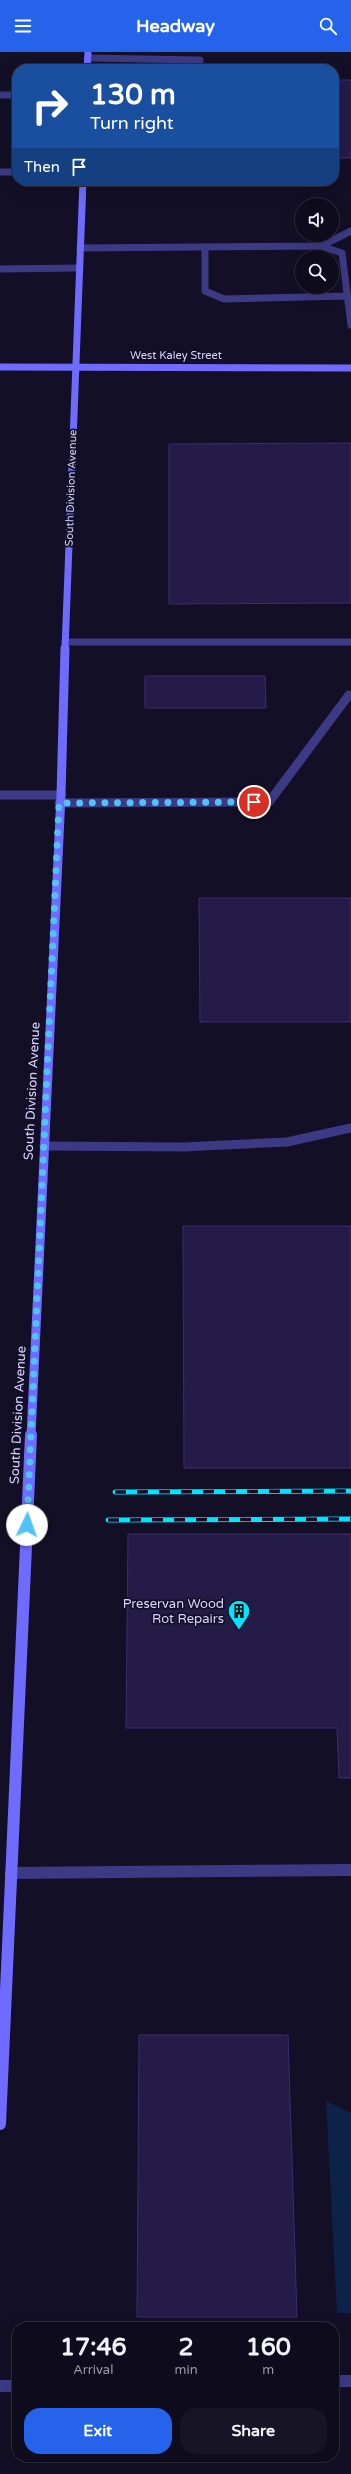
<!DOCTYPE html>
<style>
body{margin:0;font-family:"Varela Round",sans-serif;background:#171425;color:#f1f3f6;height:100vh;display:flex;flex-direction:column;font-size:15px;white-space:nowrap}
*{box-sizing:border-box;margin:0}
p{font-size:13px;color:#9b9ba3}
.icon{flex:none;width:22px;height:22px;fill:none;stroke:currentColor;stroke-width:2;stroke-linecap:round;stroke-linejoin:round}
.map{position:relative;flex:1;overflow:hidden}
.sheet{position:absolute;left:12px;top:2270px;width:327px;height:140px;display:flex;flex-direction:column;background:#0e0b1c;border-radius:16px;box-shadow:0 4px 16px #0002,0 0 0 1px #2e2b3b}
.sheet>*{flex:none}
.banner{position:absolute;left:12px;top:12px;width:327px;height:122px;border-radius:16px;box-shadow:0 4px 16px #0002,0 0 0 1px #2e2b3b;background:#1a4fa0;color:#fff;overflow:hidden}
.fabs{position:absolute;left:295px;top:146px;display:grid;gap:8px}
.fabs a{display:grid;place-items:center;width:44px;height:44px;border-radius:50%;background:#0e0b1c;box-shadow:0 4px 16px #0002,0 0 0 1px #2e2b3b;font-size:20px}
.pin{position:absolute;display:grid;place-items:center;width:34px;height:34px;color:#fff;margin:-17px;border:2px solid #fff;border-radius:50%;box-shadow:0 1px 4px #0007}
.me{position:absolute;width:44px;margin:-22px;rotate:3deg;stroke-linejoin:round;filter:drop-shadow(0 0 3px #0008)}
.turn{display:flex;align-items:center;gap:14px;height:84px;padding:0 12px;font-size:18px}
.turn .icon{width:52px;height:52px;stroke-width:2.5}
.turn b{display:block;font-size:28px;line-height:34px}
.then{display:flex;align-items:center;height:38px;padding:0 12px;background:#0003;gap:8px;font-size:15px}
.eta{display:flex;justify-content:space-evenly;align-items:center;height:68px;text-align:center}
.eta b{font-size:24px;font-weight:700;line-height:28px}
.button{display:flex;gap:8px;margin-top:auto;padding:8px 12px}
.button a{flex:1;height:46px;border-radius:16px;background:#2563eb;color:#fff;font-size:16px;font-weight:700;line-height:46px;text-align:center}
.button a+a{background:#171425;color:#f1f3f6}
header{display:flex;justify-content:space-between;align-items:center;height:52px;padding:0 12px;background:#2563eb;color:#fff;font-size:18px;font-weight:700}
.map>svg:first-child{display:block}
.water{fill:#0c2248}
.building{fill:#241b47;stroke:#3b2d73}
.lines{fill:none;stroke-linecap:round;stroke-linejoin:round}
.lane-far2{stroke:#3d3a85;stroke-width:7}
.lane-far1{stroke:#3d3a85;stroke-width:9}
.lane{stroke:#3d3a85;stroke-width:12}
.secondary-far2{stroke:#6f6bff;stroke-width:7}
.secondary-far1{stroke:#6f6bff;stroke-width:9}
.secondary{stroke:#6f6bff;stroke-width:12}
.rail-casing{stroke:#00e5ff;stroke-width:5}
.rail{stroke:#130f26;stroke-width:3.5;stroke-dasharray:11;stroke-linecap:butt}
.route{stroke:#4fc3f7;stroke-width:7;stroke-dasharray:0 12.6}
.labels{text-anchor:middle;dominant-baseline:central;stroke-width:3.5;stroke-linejoin:round;paint-order:stroke}
.far-street-label{font-size:11px;fill:#d9d4ff;stroke:#130f26}
.street-label{font-size:13px;fill:#d9d4ff;stroke:#130f26}
.poi-label{font-size:13px;fill:#d9d4ff;stroke:#130f26;text-anchor:end}
</style>
<header><svg class="icon" aria-label="menu" viewBox="0 0 24 24"><path d="M4 6h16M4 12h16M4 18h16"/></svg>Headway<svg class="icon" aria-label="search" viewBox="0 0 24 24"><circle cx="10" cy="10" r="6"/><path d="M15 15l6 6"/></svg></header>
<div class="map">
<svg width="351" height="2422" viewBox="0 0 351 2422">
<rect width="100%" height="100%" fill="#130f26"/>
<path class="water" d="M326 2049 351 2061V2261H337Z"/>
<path class="building" d="M334 28H351V106H334Z
M351 391V551L169 552V392Z
M145 624H265L266 656H145Z
M199 846H351V970H200Z
M183 1174H351V1416H184Z
M128 1482H351V1726H339L337 1676H126Z
M139 1983H288L297 2265H137Z"/>
<g class="lines">
<path class="lane-far2" d="M88 6 200 8 199 17
M0 43H17
M0 120H17
M321 194 351 179
M80 196 321 194 342 201 351 273
M205 196V239L224 247 347 244
M0 217 80 216
M65 590H351"/>
<path class="lane-far1" d="M0 743H61
M59 751 269 750 349 643
M44 1094 183 1095 287 1090 351 1076"/>
<path class="lane" d="M11 1821 351 1818
M334 2329H351
M0 2334H17"/>
<path class="secondary-far2" d="M87 17 88 0
M0 315 351 316
M65 597 83 129"/>
<path class="secondary-far1" d="M31 1384 61 743 65 596"/>
<path class="secondary" d="M0 2072 31 1383"/>
<g class="rail-casing">
<path id="rail" d="M115 1440 351 1439
M108 1468 351 1467"/>
</g>
<use href="#rail" class="rail"/>
</g>
<g class="lines">
<path class="route" d="M27 1473 59 751 254 750"/>
</g>
<defs>
<g id="building-pin" transform="scale(1.15)"><path d="M0 17L-7.5 6A9.5 9.5 0 1 1 7.5 6Z" fill="#00e5ff" stroke="#130f26"/><path d="M-4-6H4V6H1V3H-1V6H-4ZM-2.5-4.3h1.7v1.8h-1.7ZM.8-4.3h1.7v1.8H.8ZM-2.5-1h1.7V.8h-1.7ZM.8-1h1.7V.8H.8Z" fill="#111"/></g>
</defs>
<g fill-rule="evenodd">
<use href="#building-pin" x="239" y="1559"/>
</g>
<g class="labels">
<g class="far-street-label">
<text x="176" y="303">West Kaley Street</text>
<text transform="translate(71 436) rotate(-88)">South Division Avenue</text>
</g>
<g class="street-label">
<text transform="translate(32 1039) rotate(-87)">South Division Avenue</text>
<text transform="translate(18 1363) rotate(-87)">South Division Avenue</text>
</g>
<g class="poi-label">
<text x="224" y="1552">Preservan Wood<tspan x="224" dy="15">Rot Repairs</tspan></text>
</g>
</g>
</svg>
<div class="fabs">
<a><svg class="icon" aria-label="sound" viewBox="0 0 24 24"><path d="M4 9h4l5-4v14l-5-4H4zM17 9q2 3 0 6"/></svg></a>
<a><svg class="icon" aria-label="search" viewBox="0 0 24 24"><circle cx="10" cy="10" r="6"/><path d="M15 15l6 6"/></svg></a>
</div>
<div class="pin" style="left:254px;top:750px;background:#d93025"><svg class="icon" aria-label="arrive" viewBox="0 0 24 24"><path d="M6 21V4h12l-3 4 3 4H6"/></svg></div>
<svg class="me" style="left:27px;top:1473px" viewBox="-20 -20 40 40"><circle r="19" fill="#fff"/><path d="M0-13L10 11 0 6-10 11z" fill="#4fc3f7"/></svg>
<div class="banner">
<div class="turn"><svg class="icon" aria-label="right" viewBox="0 0 24 24"><path d="M7 20v-9h11M14 6l5 5-5 5"/></svg><div><b>130 m</b>Turn right</div></div>
<div class="then">Then<svg class="icon" aria-label="arrive" viewBox="0 0 24 24"><path d="M6 21V4h12l-3 4 3 4H6"/></svg></div>
</div>
<section class="sheet">
<div class="eta">
<div><b>17:46</b><p>Arrival</p></div>
<div><b>2</b><p>min</p></div>
<div><b>160</b><p>m</p></div>
</div>
<div class="button"><a>Exit</a><a>Share</a></div>
</section>
</div>
